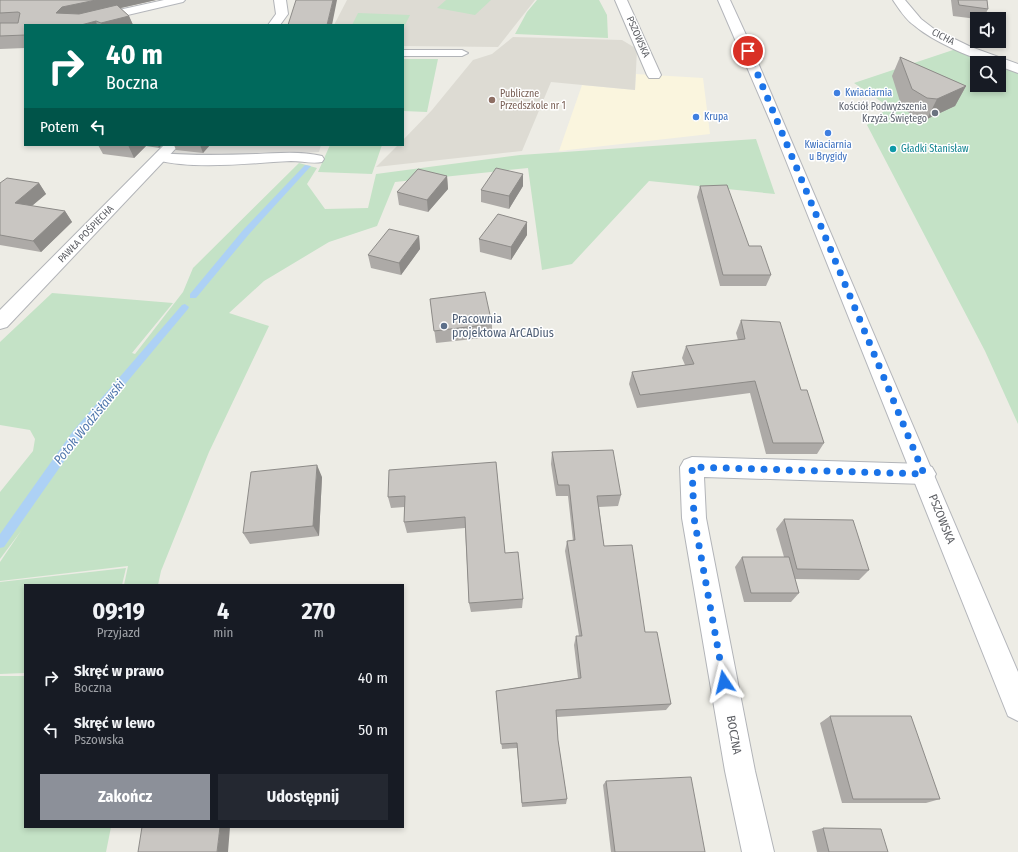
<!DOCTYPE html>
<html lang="pl">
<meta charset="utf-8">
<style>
body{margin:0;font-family:"Fira Sans Condensed",sans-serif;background:#242831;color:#f1f3f6;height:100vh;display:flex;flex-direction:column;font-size:15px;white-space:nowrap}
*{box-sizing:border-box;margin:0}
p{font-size:13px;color:#9ea1a6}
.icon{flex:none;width:22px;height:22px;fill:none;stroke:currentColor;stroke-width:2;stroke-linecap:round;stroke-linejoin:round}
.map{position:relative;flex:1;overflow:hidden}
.panel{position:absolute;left:24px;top:584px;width:380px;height:244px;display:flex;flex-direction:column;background:#171b24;border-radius:0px;box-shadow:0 2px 6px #0003}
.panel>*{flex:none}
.top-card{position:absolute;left:24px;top:24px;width:380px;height:122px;border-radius:0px;box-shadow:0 2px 6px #0003;background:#00695c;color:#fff;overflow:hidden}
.tools{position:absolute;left:970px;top:12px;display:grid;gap:8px}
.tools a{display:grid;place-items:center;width:36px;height:36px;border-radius:0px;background:#171b24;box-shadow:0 2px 6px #0003;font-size:20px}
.pin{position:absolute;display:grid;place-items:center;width:34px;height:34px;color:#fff;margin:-17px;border:2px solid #fff;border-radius:50%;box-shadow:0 1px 4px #0007}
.me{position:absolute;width:44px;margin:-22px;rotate:350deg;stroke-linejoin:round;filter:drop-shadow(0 0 3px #0008)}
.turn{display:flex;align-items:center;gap:14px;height:84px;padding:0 16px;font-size:18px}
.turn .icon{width:52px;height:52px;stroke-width:2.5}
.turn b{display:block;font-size:28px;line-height:34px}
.then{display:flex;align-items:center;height:38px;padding:0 16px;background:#0003;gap:8px;font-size:15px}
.eta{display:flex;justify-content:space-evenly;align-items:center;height:68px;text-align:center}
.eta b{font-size:24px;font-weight:700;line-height:28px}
.button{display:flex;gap:8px;margin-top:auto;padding:8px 16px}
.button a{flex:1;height:46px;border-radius:0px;background:#8c9099;color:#fff;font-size:16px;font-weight:700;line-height:46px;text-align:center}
.button a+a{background:#242831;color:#f1f3f6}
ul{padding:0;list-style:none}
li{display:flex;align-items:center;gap:12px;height:52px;padding:0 16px}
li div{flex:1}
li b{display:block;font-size:15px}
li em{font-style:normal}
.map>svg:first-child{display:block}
.commercial{fill:#faf5de}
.industrial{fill:#dcdbd7}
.education{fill:#dddbd3}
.green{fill:#c4e2c6}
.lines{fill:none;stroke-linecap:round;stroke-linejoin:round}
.stream{fill:#add1f5;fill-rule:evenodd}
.lane-casing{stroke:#b2b4b8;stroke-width:2}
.street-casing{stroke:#b2b4b8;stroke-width:2}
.secondary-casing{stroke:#b4b6bb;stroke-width:2}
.lane{fill:#fff;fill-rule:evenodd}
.street{fill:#fff;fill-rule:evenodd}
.secondary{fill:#fff;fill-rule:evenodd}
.wall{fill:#adaaa7}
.shaded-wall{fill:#8d8b88}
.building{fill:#c9c6c2;stroke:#8d8b88}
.route{stroke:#1a73e8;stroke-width:7;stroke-dasharray:0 12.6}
.shop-dot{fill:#3f7fe0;stroke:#fff;stroke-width:1.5}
.education-dot{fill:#8d6e63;stroke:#fff;stroke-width:1.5}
.worship-dot{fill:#6b7280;stroke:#fff;stroke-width:1.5}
.culture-dot{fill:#0f9aa8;stroke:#fff;stroke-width:1.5}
.service-dot{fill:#5c6f8a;stroke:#fff;stroke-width:1.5}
.labels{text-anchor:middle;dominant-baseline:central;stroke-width:3;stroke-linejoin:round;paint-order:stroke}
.far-street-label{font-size:10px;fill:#5d5f64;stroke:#fff}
.far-shop-label{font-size:10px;fill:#366cbe;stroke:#fff;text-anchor:start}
.far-education-label{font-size:10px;fill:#785e54;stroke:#fff;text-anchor:start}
.far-worship-label{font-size:10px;fill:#5b616d;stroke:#fff;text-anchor:end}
.far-culture-label{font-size:10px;fill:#0d838f;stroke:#fff;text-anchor:start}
.service-label{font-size:12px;fill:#4e5e75;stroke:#fff;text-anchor:start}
.street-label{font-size:12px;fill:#5d5f64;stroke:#fff}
.water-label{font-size:13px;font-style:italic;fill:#5077ad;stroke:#fff}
</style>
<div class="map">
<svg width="1018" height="852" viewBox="0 0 1018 852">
<rect width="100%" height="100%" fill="#edece5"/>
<path class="commercial" d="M636 74 703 78 710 134 559 151 582 85 635 90Z"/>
<path class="industrial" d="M180 145H321L319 152 217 158 172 154Z"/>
<path class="education" d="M347 0H535L498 47 403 46V25H334Z
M513 37 622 40 637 49 635 90 551 82 522 151 376 167 398 145H403V140L432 110 473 60 492 54Z"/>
<path class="green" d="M446 0H491L475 15 437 8Z
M537 0H599L607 15 608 38 515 34 527 12Z
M358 13 410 15 403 29V25H352Z
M959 48 996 63H977V85H999V64L1018 72V424L985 351 867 125 889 107 854 83Z
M403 59H438L427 112 403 111Z
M756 139 775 194 649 181 572 264 542 270 528 168 395 182 377 226 329 242 264 281 229 313 269 326 209 452 161 571 158 585H124L128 566 0 581V562L21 531 0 559V492L33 451 35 439 30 430 0 425V342L52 293 173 303 132 353 135 354 183 292 193 268 299 163 317 168 307 184 325 209 368 208 376 174 520 155Z
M330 145H382L372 174 318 172Z
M126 568 122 585H25V673L0 674V582Z
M0 676H25V827H111L106 852H0Z"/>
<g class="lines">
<path class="stream" d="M305 165 311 166 250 233 196 298H190V294L244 229Z
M185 304 189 307 188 309 81 437 4 547 0 548V534L73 431 182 305Z"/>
<g class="lane-casing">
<path id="lane" d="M403 50H462L468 53 462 56H403Z
M161 153C193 156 225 155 257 154 278 153 301 151 322 156L324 159 322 162C312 164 301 161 291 161 251 163 195 170 156 160L154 157 156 154Z"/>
</g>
<g class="street-casing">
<path id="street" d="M274 0H286L288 14 280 25H268L276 14Z
M615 0H627L661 75 659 78H649L647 75Z
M893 0H905L921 19 934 29 971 47 1018 64V73L999 66V63C978 63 931 40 915 26 906 20 899 9 893 0Z
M164 145H179L7 327 0 329V310Z
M692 457 924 464 932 467 936 474 932 481 924 484 704 477 706 518 755 771 774 852H742L725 771 682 518 680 467 684 460Z"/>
</g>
<g class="secondary-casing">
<path id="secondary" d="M164 0H185L183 2 85 25H63L69 21Z
M718 0H730L747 37 1018 672V721L1008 716 771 123Z"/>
</g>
<use href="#lane" class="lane"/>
<use href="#street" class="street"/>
<use href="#secondary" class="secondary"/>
</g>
<path class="wall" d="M0 0H156L120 8 129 16 133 25H25V48L0 49Z
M951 0H987L988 9 983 19H977L953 16Z
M900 57 966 86 955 106 927 119 917 118 902 108 892 76Z
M98 145H162L159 148 146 146 134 158 103 154Z
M174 145H210L203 153 176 150Z
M523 174V186L509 209 481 202V190Z
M447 176 448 189 428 212 399 205 397 192Z
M0 183H39L46 194 32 206 65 211 72 222 41 252 0 245Z
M700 186 749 246 771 275 766 286H720L697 197Z
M527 235 511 260 480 252 479 239Z
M419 236 420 249 401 275 371 268 368 255Z
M430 299 492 324V337L436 343Z
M741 320 801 390 824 443 817 454H766L750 393 637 408 629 384 632 372 685 365 682 358 686 346 738 340 736 333Z
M552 452 621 495 618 506 599 507 604 546 645 632 671 704 666 710 557 717 558 740 567 799 566 804 522 807 517 748 502 749 496 691 578 678 574 645 576 636H579L565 551 567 541H573L568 496H556L551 464Z
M496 462 505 553 523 599 522 608 471 612 469 603 465 528 407 533 404 522V507L391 508 388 497Z
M322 477 319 536 250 544 243 533Z
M784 519 869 570 859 580 795 579 799 593 791 602H744L735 567 742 557H784L776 529Z
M830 716 940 799 926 803H842L820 723Z
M606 781 705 852H611L603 785Z
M823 828 888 852H817L812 831Z"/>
<path class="shaded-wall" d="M96 0H156L68 20 56 13 62 7Z
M333 0H337L332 25H327Z
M129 16 133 25H102L101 23Z
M96 21 97 25H81Z
M966 86 955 106 927 119 937 99Z
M128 145H146V146L134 158Z
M158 145H162L159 148Z
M200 145H210L203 153Z
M523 174V186L509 209V196Z
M447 176 448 189 428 212 427 200Z
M39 183 46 194 22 214 15 203Z
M65 211 72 222 41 252 33 241Z
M527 222V235L511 260V247Z
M419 236 420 249 401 275 399 263Z
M317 465 322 477 319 536 313 526Z
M220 827H230L228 852H217Z"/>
<path class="building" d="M0 0H96L62 7 56 13 79 14 117 5 129 16 101 23 96 21 81 25H25V35L0 36V23H18L20 13 18 12 0 13Z
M296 0H333L327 25H288Z
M958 0H987L988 9 959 5Z
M900 57 966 86 937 99 927 98 912 89Z
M496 168 523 174 509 196 481 190Z
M418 169 447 176 427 200 397 192Z
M7 178 39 183 15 203 65 211 33 241 0 235V183Z
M727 185 749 246H761L771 275H723L700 186Z
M498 214 527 222 511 247 479 239Z
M389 229 419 236 399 263 368 255Z
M485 292 492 324 434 331 430 299Z
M741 320 780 322 801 390H807L824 443H773L755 381 640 395 632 372 694 364 686 346 745 339Z
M613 450 621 495 597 496 604 546 632 545 645 632H657L671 704 556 710 558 740 567 799 522 803 517 743 501 744 496 691 581 678 576 636H582L567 541 575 540 569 485H558L552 452Z
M496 462 505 553 518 552 523 599 469 603 465 517 404 522 405 496 388 497 389 470Z
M317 465 313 526 243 533 251 472Z
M784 519 853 520 869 570 797 569Z
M742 557H789L799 593H751Z
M830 716H911L940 799H853Z
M691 777 705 852H615L606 781Z
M142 827H220L217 852H138Z
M823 828 881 829 888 852H829Z"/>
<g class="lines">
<path class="route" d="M724 682 694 518 692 467 924 474 748 51"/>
</g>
<g class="shop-dot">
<circle cx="837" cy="93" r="4"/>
<circle cx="696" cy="117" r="4"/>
<circle cx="828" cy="133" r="4"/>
</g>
<circle class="education-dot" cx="492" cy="100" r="4"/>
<circle class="worship-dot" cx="935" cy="113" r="4"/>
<circle class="culture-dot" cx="893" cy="149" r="4"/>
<circle class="service-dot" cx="444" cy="326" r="4"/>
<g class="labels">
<g class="far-street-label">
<text transform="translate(638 37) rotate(66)">PSZOWSKA</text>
<text transform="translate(943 37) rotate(27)">CICHA</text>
<text transform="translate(86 234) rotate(-46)">PAWŁA POŚPIECHA</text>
</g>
<g class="far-shop-label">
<text x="845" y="93">Kwiaciarnia</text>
<text x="704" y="117">Krupa</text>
<text x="828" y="145" text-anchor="middle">Kwiaciarnia<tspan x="828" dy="12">u Brygidy</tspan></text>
</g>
<g class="far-education-label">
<text x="500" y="94">Publiczne<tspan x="500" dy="12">Przedszkole nr 1</tspan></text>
</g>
<g class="far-worship-label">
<text x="927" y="107">Kościół Podwyższenia<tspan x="927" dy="12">Krzyża Świętego</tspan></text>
</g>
<g class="far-culture-label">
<text x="901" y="149">Gładki Stanisław</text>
</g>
<g class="service-label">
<text x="452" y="319">Pracownia<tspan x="452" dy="14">projektowa ArCADius</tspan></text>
</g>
<g class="street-label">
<text transform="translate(942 519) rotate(68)">PSZOWSKA</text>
<text transform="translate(734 735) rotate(80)">BOCZNA</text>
</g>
<g class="water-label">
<text transform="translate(89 422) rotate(-51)">Potok Wodzisławski</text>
</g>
</g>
</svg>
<div class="tools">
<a><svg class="icon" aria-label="sound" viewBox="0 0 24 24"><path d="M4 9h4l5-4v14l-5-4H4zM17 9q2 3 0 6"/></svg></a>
<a><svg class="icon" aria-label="search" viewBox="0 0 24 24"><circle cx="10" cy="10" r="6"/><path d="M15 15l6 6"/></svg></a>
</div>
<div class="pin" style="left:748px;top:51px;background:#d93025"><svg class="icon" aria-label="arrive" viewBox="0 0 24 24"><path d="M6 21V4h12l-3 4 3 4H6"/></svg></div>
<svg class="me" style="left:724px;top:682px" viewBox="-20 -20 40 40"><path d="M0-17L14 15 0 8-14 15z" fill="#1a73e8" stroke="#fff" stroke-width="4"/></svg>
<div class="top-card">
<div class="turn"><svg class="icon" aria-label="right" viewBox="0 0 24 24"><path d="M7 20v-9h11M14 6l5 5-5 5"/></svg><div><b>40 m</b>Boczna</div></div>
<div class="then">Potem<svg class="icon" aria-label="left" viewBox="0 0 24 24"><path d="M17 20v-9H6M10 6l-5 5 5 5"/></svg></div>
</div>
<section class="panel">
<div class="eta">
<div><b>09:19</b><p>Przyjazd</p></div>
<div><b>4</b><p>min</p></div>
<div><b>270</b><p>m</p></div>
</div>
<ul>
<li><svg class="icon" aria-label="right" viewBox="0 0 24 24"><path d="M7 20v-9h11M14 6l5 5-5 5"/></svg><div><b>Skręć w prawo</b><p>Boczna</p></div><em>40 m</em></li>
<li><svg class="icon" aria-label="left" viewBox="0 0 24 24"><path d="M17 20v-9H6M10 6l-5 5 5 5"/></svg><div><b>Skręć w lewo</b><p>Pszowska</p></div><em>50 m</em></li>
</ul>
<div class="button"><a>Zakończ</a><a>Udostępnij</a></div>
</section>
</div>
